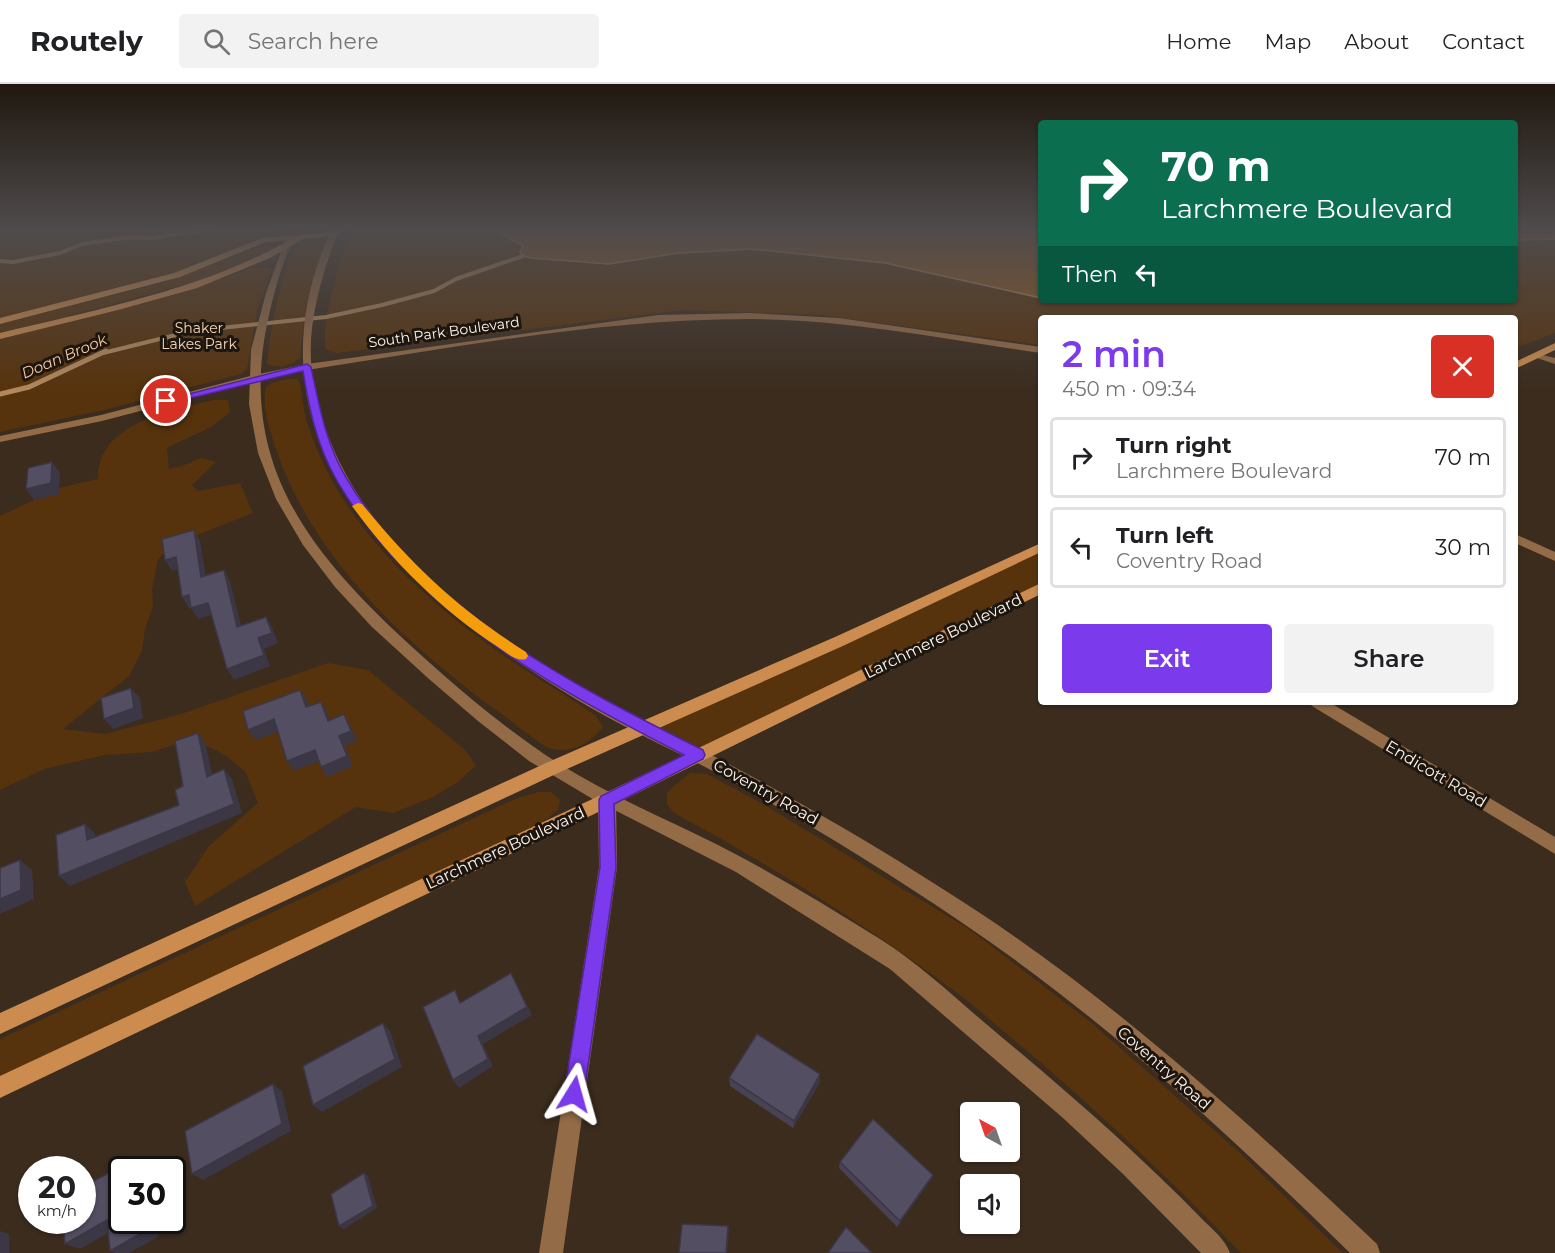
<!DOCTYPE html>
<meta charset="utf-8">
<style>
body{margin:0;font-family:Montserrat,sans-serif;background:#f2f2f2;color:#202124;height:100vh;display:flex;flex-direction:column;font-size:22px;white-space:nowrap}
*{box-sizing:border-box;margin:0}
p{font-size:20px;color:#757577}
.icon{flex:none;width:33px;height:33px;fill:none;stroke:currentColor;stroke-width:2;stroke-linecap:round;stroke-linejoin:round}
.map{position:relative;flex:1;overflow:hidden}
.sheet{position:absolute;left:1038px;top:231px;width:480px;height:390px;display:flex;flex-direction:column;background:#fff;border-radius:6px;box-shadow:0 2px 4px #0004}
.sheet>*{flex:none}
.top-card{position:absolute;left:1038px;top:36px;width:480px;height:183px;border-radius:6px;box-shadow:0 2px 4px #0004;background:#0b6e4f;color:#fff;overflow:hidden}
.needle{width:39px;rotate:320deg}
.controls{position:absolute;left:960px;top:1018px;display:grid;gap:12px}
.controls a{display:grid;place-items:center;width:60px;height:60px;border-radius:6px;background:#fff;box-shadow:0 2px 4px #0004;font-size:30px}
.speed{position:absolute;left:18px;top:1072px;display:flex;gap:12px;font-size:30px;font-weight:700;text-align:center}
.speed>*{display:grid;place-content:center;width:78px;height:78px;border-radius:50%;background:#fff;box-shadow:0 2px 4px #0004;line-height:1}
.speed small{font-size:15px;font-weight:400}
.speed .limit{border:3px solid #111;border-radius:9px;background:#fff;color:#111}
.pin{position:absolute;display:grid;place-items:center;width:51px;height:51px;color:#fff;margin:-26px;border:3px solid #fff;border-radius:50%;box-shadow:0 2px 6px #0007}
.me{position:absolute;width:66px;margin:-33px;rotate:8deg;stroke-linejoin:round;filter:drop-shadow(0 0 4px #0008)}
.turn{display:flex;align-items:center;gap:21px;height:126px;padding:0 24px;font-size:27px}
.turn .icon{width:78px;height:78px;stroke-width:2.5}
.turn b{display:block;font-size:42px;line-height:51px}
.then{display:flex;align-items:center;height:57px;padding:0 24px;background:#0003;gap:12px;font-size:22px}
.round{display:grid;place-items:center;flex:none;width:63px;height:63px;border-radius:6px;background:#f2f2f2}
.headline{display:flex;align-items:center;justify-content:space-between;height:102px;padding:0 24px}
h1{font-size:36px;font-weight:600;line-height:45px;color:#7c3aed}
.button{display:flex;gap:12px;margin-top:auto;padding:12px 24px}
.button a{flex:1;height:69px;border-radius:6px;background:#7c3aed;color:#fff;font-size:24px;font-weight:600;line-height:69px;text-align:center}
.button a+a{background:#f2f2f2;color:#202124}
ul{padding:0;list-style:none}
li{display:flex;align-items:center;gap:18px;height:81px;margin:0 12px 9px;padding:0 12px;border:3px solid #e0e0e0;border-radius:6px}
li div{flex:1}
li b{display:block;font-size:22px}
li em{font-style:normal}
header{display:flex;align-items:center;gap:36px;box-sizing:border-box;height:84px;padding:0 30px;background:#fff;border-bottom:2px solid #e0e0e0}
header strong{font-size:28px}
nav{display:flex;gap:33px;margin-inline-start:auto;font-size:21px}
.search{width:420px;height:54px;background:#f2f2f2;display:flex;align-items:center;gap:15px;box-sizing:border-box;padding:0 21px;border-radius:6px;color:#757577;font-size:22px}
.map>svg:first-child{display:block}
.green{fill:#57330d}
.water{fill:#925a20;stroke:#b2885d;stroke-width:1.5}
.lines{fill:none;stroke-linecap:round;stroke-linejoin:round}
.stream-far1{stroke:#b2885d;stroke-width:4}
.stream{stroke:#b2885d;stroke-width:5}
.minor{fill:#946b47;fill-rule:evenodd}
.tertiary{fill:#946b47;fill-rule:evenodd}
.secondary{fill:#cd8c4f;fill-rule:evenodd}
.wall{fill:#484354}
.shaded-wall{fill:#3b3745}
.building{fill:#544e62;stroke:#3b3745;stroke-width:1.5}
.route{fill:#7c3aed;stroke:#51269a;stroke-width:1.5}
.slow{fill:#f59e0b}
.labels{text-anchor:middle;dominant-baseline:central;stroke-width:6;stroke-linejoin:round;paint-order:stroke}
.far-park-label{font-size:14px;fill:#f6d5b9;stroke:#1d160f}
.far-street-label{font-size:14px;fill:#fef3ea;stroke:#1d160f}
.far-water-label{font-size:15px;font-style:italic;fill:#fac99e;stroke:#1d160f}
.street-label{font-size:16px;fill:#fef3ea;stroke:#1d160f}
</style>
<header>
<strong>Routely</strong>
<div class="search"><svg class="icon" aria-label="search" viewBox="0 0 24 24"><circle cx="10" cy="10" r="6"/><path d="M15 15l6 6"/></svg>Search here</div>
<nav><a>Home</a><a>Map</a><a>About</a><a>Contact</a></nav>
</header>
<div class="map">
<svg width="1555" height="1169" viewBox="0 0 1555 1169">
<rect width="100%" height="100%" fill="#3b2c1e"/>
<path class="green" d="M8 144H278C193 193 94 210 0 234V146Z
M351 144H1041V216H1515V144H1555V249L1515 264V234H1041V261L821 231 683 226 336 269 326 265C320 235 342 175 351 144Z
M314 159 321 160 323 164C309 200 303 236 300 274 289 282 279 285 267 280 271 240 279 203 293 165Z
M266 161 274 163 249 177 191 199 0 250V240L161 199Z
M267 183 272 185 257 227 247 285 241 290 104 326 0 348V255L188 206 252 184Z
M288 295H297L300 299C302 311 303 324 306 335 336 433 412 506 493 564 526 588 562 608 596 632L603 643C590 659 574 669 552 665 542 663 511 636 500 629 407 561 314 477 276 365 270 347 261 322 266 303L272 299Z
M213 316H228L230 328 211 343 167 364 169 385 182 382 201 374 216 378 192 401 198 407 240 399 253 429 172 461 158 475 152 506 153 522 145 545 142 566 129 592 63 645 105 650 181 630 328 579 368 586 464 665 476 681 458 698 433 713 393 729 356 723 195 822 185 798 209 762 258 719 246 689 227 672 193 655 151 668 105 671 44 685 0 706V432L34 416 58 410 59 404 98 395C97 339 171 327 213 316Z
M1041 463V504L698 671 643 645Z
M690 689 707 690 763 720 969 845 1093 940 1239 1068 1343 1169H1241C1171 1096 1097 1026 1020 961 999 944 979 925 957 909 868 842 772 782 674 729L667 720V708Z
M538 708H551L560 716 558 726 537 742 0 995V955L515 715Z"/>
<path class="water" d="M490 144H1041V214L885 179 752 165 679 169 609 180 531 174 523 172 520 168 523 162Z
M1515 144H1555V155L1515 156Z"/>
<g class="lines">
<path class="stream-far1" d="M0 177 13 178 60 169 82 160 132 153 151 154 219 144
M103 269 192 247 326 233 382 221 434 207 456 195 523 172"/>
<path class="stream" d="M0 310 29 303 106 267"/>
<path class="minor" d="M750 229 839 234 1041 263V269C944 255 846 235 748 235 602 235 452 264 307 286L255 297 102 337 0 358V352L101 331 254 291 307 280 658 231Z
M1534 269 1555 274V280L1534 273Z
M1515 450 1555 468V477L1515 459Z
M1309 618H1329L1555 753V770L1312 622Z
M607 709 613 711 616 716 617 783 563 1169H539L599 783 598 716 601 711Z"/>
<path class="tertiary" d="M330 148 337 150C322 191 306 242 312 287 333 456 507 568 646 639 672 653 698 663 723 677 810 723 895 773 977 827 1122 923 1251 1041 1377 1160L1380 1169H1350C1229 1050 1102 933 961 838 886 787 809 740 730 696 680 669 628 646 579 617 411 516 234 364 330 148Z
M287 151 294 153C282 178 275 205 269 231 235 378 309 468 411 562 457 604 505 645 558 679 609 711 664 734 718 761 773 789 827 822 880 855 918 879 951 910 985 939 1029 976 1073 1013 1116 1052 1145 1079 1174 1106 1202 1135 1212 1145 1225 1155 1230 1169H1201L1123 1090 1063 1034 890 885 736 788 591 714 529 677 478 637 429 595 372 543 335 503 303 461 276 415 258 369 249 320 251 266 266 209Z"/>
<path class="secondary" d="M333 144H341L336 152 303 155 270 174 197 204 118 226 0 255V249C99 225 200 206 290 156L266 158 180 193 0 240V234L174 189 262 154 330 148Z
M1555 259V266L1515 285V278Z
M1041 459V468L845 561 558 689 0 950V929L546 679 835 553Z
M1041 499V510L613 721 0 1014V992L601 711Z"/>
</g>
<path class="wall" d="M729 994 820 998 793 1044 730 1002Z
M840 1078 933 1091 930 1097 897 1143 839 1084Z"/>
<path class="shaded-wall" d="M52 378 60 388 59 410 34 416 26 405Z
M194 446 200 457 208 504 201 493Z
M176 473 183 484 172 487 165 476Z
M224 486 230 497 244 553 237 543Z
M189 511 196 522 189 524 182 513Z
M208 519 215 530 198 535 191 524Z
M266 533 272 543 278 559 264 565 270 582 234 596 227 585Z
M131 604 140 614 143 634 113 645 104 635Z
M300 606 307 616 313 634 306 623Z
M321 618 327 628 334 648 328 637Z
M344 630 350 641 357 657 345 662 353 682 327 693 321 683 339 652Z
M274 635 281 646 256 656 248 646Z
M198 649 205 658 215 702 207 693Z
M315 666 321 676 294 687 287 677Z
M224 685 232 695 242 729 70 802 59 792 234 720Z
M85 740 95 749 97 766 87 756Z
M20 776 32 786 34 815 0 830V815Z
M511 889 532 931 483 960 493 982 459 1004 453 996Z
M383 939 390 947 402 983 322 1028 313 1021Z
M820 990V998L793 1044 794 1037Z
M273 1000 282 1007 291 1047 203 1096 192 1090Z
M136 1075 148 1081 149 1086H137Z
M364 1089 368 1092 377 1124 344 1145 339 1142Z
M933 1091 930 1097 897 1143 900 1137Z
M107 1136 121 1142 80 1165 65 1160Z
M144 1137H156L158 1153 129 1169H115L110 1167Z
M728 1142 729 1147 727 1169H726Z
M0 1147 9 1150V1169H0Z"/>
<path class="building" d="M52 378 51 399 26 405 28 384Z
M194 446 201 493 224 486 237 543 266 533 272 549 258 554 264 571 227 585 208 519 191 524 189 511 182 513 176 473 165 476 162 455Z
M131 604 134 624 104 635 101 614Z
M300 606 306 623 321 618 328 637 344 630 351 647 339 652 347 672 321 683 315 666 287 677 274 635 248 646 243 627Z
M198 649 207 693 224 685 234 720 59 792 56 751 85 740 87 756 179 721 175 706 183 702 175 657Z
M20 776 21 806 0 815V784Z
M511 889 527 923 478 952 488 975 453 996 423 923 455 906 460 919Z
M383 939 395 975 313 1021 303 982Z
M757 950 820 990 794 1037 729 994Z
M273 1000 282 1040 192 1090 185 1047Z
M873 1035 933 1091 900 1137 840 1078Z
M136 1075 137 1086H122V1137H144L145 1147 110 1167 107 1136 65 1160 63 1137H82V1103Z
M364 1089 373 1122 339 1142 331 1110Z
M682 1140 728 1142 726 1169H679Z
M846 1143 872 1169H828Z"/>
<linearGradient id="sky" x2="0" y2="1"><stop stop-color="#201810"/><stop offset="0.47" stop-color="#4f4b4c"/><stop offset="1" stop-color="#4f4b4c" stop-opacity="0"/></linearGradient>
<rect width="1555" height="307" fill="url(#sky)"/>
<path class="route" d="M307 280 311 283C319 321 326 361 347 395 424 525 572 601 703 666L705 671 703 675 614 720 616 783 584 1010 581 1017 574 1020 567 1017 564 1010 600 783 599 716 601 712 684 671C553 604 412 527 336 395 317 362 309 324 303 287L166 320 161 317Z"/>
<path class="slow" d="M358 419 362 420C414 483 457 524 526 568L528 572 526 575C516 578 506 568 498 563 441 526 392 477 352 422Z"/>
<g class="labels">
<g class="far-park-label">
<text x="199" y="244">Shaker<tspan x="199" dy="16">Lakes Park</tspan></text>
</g>
<g class="far-street-label">
<text transform="translate(444 248) rotate(-8)">South Park Boulevard</text>
</g>
<g class="far-water-label">
<text transform="translate(64 272) rotate(-23)">Doan Brook</text>
</g>
<g class="street-label">
<text transform="translate(943 552) rotate(-26)">Larchmere Boulevard</text>
<text transform="translate(1436 690) rotate(31)">Endicott Road</text>
<text transform="translate(766 708) rotate(29)">Coventry Road</text>
<text transform="translate(505 764) rotate(-25)">Larchmere Boulevard</text>
<text transform="translate(1164 984) rotate(41)">Coventry Road</text>
</g>
</g>
</svg>
<div class="controls">
<a><svg class="needle" viewBox="-14 -14 28 28"><path d="M0-13l5 13h-10z" fill="#e53935"/><path d="M0 13l5-13h-10z" fill="#757577"/></svg></a>
<a><svg class="icon" aria-label="sound" viewBox="0 0 24 24"><path d="M4 9h4l5-4v14l-5-4H4zM17 9q2 3 0 6"/></svg></a>
</div>
<div class="speed"><div>20<small>km/h</small></div><div class="limit">30</div></div>
<div class="pin" style="left:166px;top:317px;background:#d93025"><svg class="icon" aria-label="arrive" viewBox="0 0 24 24"><path d="M6 21V4h12l-3 4 3 4H6"/></svg></div>
<svg class="me" style="left:574px;top:1010px" viewBox="-20 -20 40 40"><path d="M0-17L14 15 0 8-14 15z" fill="#7c3aed" stroke="#fff" stroke-width="4"/></svg>
<div class="top-card">
<div class="turn"><svg class="icon" aria-label="right" viewBox="0 0 24 24"><path d="M7 20v-9h11M14 6l5 5-5 5"/></svg><div><b>70 m</b>Larchmere Boulevard</div></div>
<div class="then">Then<svg class="icon" aria-label="left" viewBox="0 0 24 24"><path d="M17 20v-9H6M10 6l-5 5 5 5"/></svg></div>
</div>
<section class="sheet">
<div class="headline"><div><h1>2 min</h1><p>450 m · 09:34</p></div><a class="round" style="background:#d93025;color:#fff"><svg class="icon" aria-label="close" viewBox="0 0 24 24"><path d="M6 6l12 12M18 6L6 18"/></svg></a></div>
<ul>
<li><svg class="icon" aria-label="right" viewBox="0 0 24 24"><path d="M7 20v-9h11M14 6l5 5-5 5"/></svg><div><b>Turn right</b><p>Larchmere Boulevard</p></div><em>70 m</em></li>
<li><svg class="icon" aria-label="left" viewBox="0 0 24 24"><path d="M17 20v-9H6M10 6l-5 5 5 5"/></svg><div><b>Turn left</b><p>Coventry Road</p></div><em>30 m</em></li>
</ul>
<div class="button"><a>Exit</a><a>Share</a></div>
</section>
</div>
